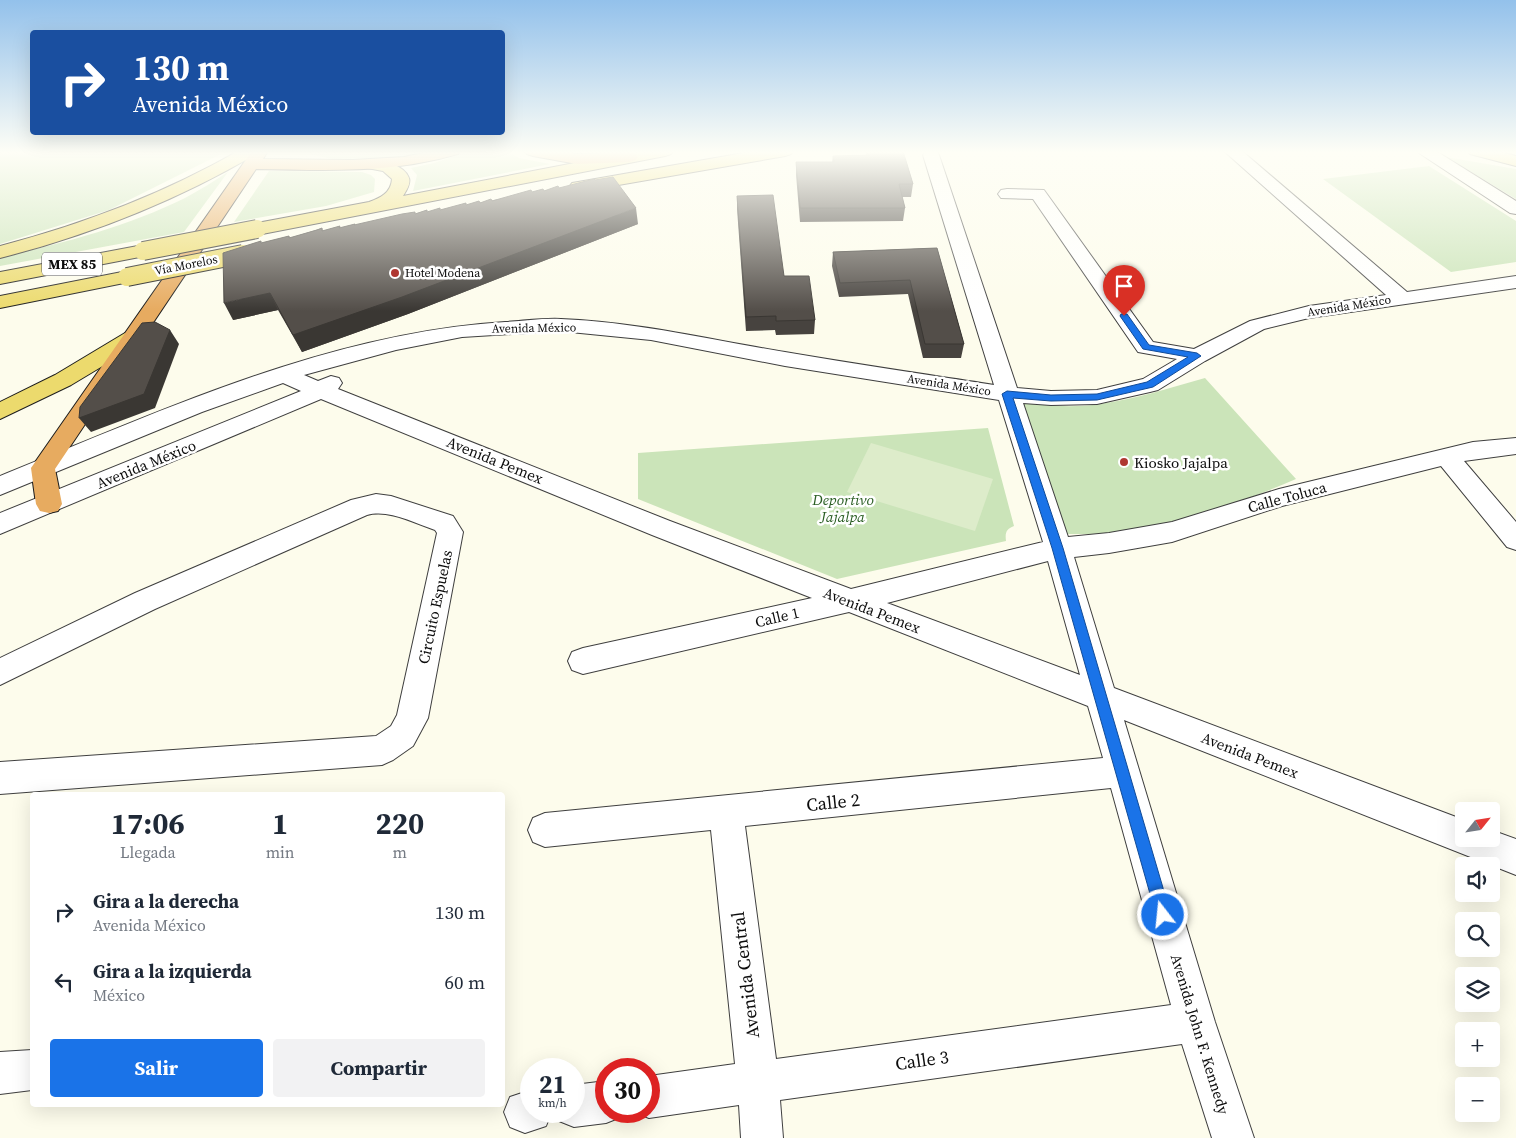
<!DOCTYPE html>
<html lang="es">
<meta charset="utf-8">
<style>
body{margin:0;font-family:"Source Serif 4",serif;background:#f2f2f3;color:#1f2937;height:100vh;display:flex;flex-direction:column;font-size:19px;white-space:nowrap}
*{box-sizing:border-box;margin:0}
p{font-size:16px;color:#747a83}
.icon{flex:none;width:28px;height:28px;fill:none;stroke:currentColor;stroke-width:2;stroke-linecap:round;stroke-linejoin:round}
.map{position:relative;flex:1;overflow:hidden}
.side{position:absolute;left:30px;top:792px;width:475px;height:315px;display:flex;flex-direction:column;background:#fff;border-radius:5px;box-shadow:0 5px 20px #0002}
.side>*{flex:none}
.banner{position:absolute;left:30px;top:30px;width:475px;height:105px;border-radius:5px;box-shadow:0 5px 20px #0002;background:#1a4fa0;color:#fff;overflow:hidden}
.needle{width:32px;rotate:60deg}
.fabs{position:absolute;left:1455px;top:802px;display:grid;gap:10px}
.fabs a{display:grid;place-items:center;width:45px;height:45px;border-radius:5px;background:#fff;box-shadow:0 5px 20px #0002;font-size:25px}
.speed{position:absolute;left:520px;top:1058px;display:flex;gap:10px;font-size:25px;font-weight:700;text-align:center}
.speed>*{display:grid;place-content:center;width:65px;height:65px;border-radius:50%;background:#fff;box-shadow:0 5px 20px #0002;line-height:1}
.speed small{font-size:12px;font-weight:400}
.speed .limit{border:8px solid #d22;background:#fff;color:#111}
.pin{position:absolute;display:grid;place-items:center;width:42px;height:42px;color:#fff;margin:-51px -21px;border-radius:50% 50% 50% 0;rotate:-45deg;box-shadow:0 0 5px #0007}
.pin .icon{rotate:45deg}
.me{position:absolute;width:55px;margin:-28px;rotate:344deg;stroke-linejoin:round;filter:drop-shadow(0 0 4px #0008)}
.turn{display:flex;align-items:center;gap:18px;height:105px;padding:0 20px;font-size:22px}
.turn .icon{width:65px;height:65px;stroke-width:2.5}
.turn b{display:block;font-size:35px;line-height:42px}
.eta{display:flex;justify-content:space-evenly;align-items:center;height:85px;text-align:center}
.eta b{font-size:30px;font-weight:700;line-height:35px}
.primary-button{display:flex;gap:10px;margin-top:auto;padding:10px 20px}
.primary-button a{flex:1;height:58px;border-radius:5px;background:#1a73e8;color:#fff;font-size:20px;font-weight:700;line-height:58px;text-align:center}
.primary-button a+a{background:#f2f2f3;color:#1f2937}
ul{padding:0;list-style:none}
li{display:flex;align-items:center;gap:15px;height:70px;padding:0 20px}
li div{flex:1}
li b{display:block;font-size:19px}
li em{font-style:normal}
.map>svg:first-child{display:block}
.green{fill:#cbe4b9}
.pitch{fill:#ddecca}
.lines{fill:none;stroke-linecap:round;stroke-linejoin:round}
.minor-casing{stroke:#3f3f3f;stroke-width:2}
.primary-casing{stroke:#1d1d1d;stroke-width:2}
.motorway-casing{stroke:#1d1d1d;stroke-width:2}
.minor{fill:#fff;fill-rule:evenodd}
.primary{fill:#ecda6d;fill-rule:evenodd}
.motorway{fill:#e7ab60;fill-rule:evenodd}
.primary-bridge-casing{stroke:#1d1d1d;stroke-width:20;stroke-linecap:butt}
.primary-bridge{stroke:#ecda6d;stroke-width:18}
.wall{fill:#47433f}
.shaded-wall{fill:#3a3733}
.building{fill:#534e49;stroke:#3a3733}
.route{fill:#1a73e8;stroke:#114b97}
.poi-dot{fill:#af3730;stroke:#fff;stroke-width:2}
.labels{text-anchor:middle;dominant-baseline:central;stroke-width:5;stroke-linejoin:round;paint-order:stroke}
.far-street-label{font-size:12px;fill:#0c0c0c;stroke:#fff}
.far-poi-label{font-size:12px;fill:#0c0c0c;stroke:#fff;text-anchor:start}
.shield{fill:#fff;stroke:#555;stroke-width:1}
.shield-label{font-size:14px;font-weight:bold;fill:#0c0c0c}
.street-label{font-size:15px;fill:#0c0c0c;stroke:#fff}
.poi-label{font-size:15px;fill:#0c0c0c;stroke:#fff;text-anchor:start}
.park-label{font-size:15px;font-style:italic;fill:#295d22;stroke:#fff}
.near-street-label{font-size:18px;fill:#0c0c0c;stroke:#fff}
</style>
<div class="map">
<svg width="1516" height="1138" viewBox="0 0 1516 1138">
<rect width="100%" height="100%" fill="#fdfcec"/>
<path class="green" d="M0 151H227L109 210 0 244Z
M300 151H432C391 163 341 165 300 151Z
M470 151H506L519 158 550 164 413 191 417 175 411 168 434 163Z
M1446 157 1516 169V199Z
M1429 166 1516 221V262L1451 272 1323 179Z
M269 171 362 172 371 175 375 179 374 192 326 206 234 222Z
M228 172 184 232 0 266V257C62 244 128 226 185 198 200 190 214 181 228 172Z
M1205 378 1296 479C1251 498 1206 516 1159 527 1128 534 1095 534 1063 534L1019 402C1045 406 1074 408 1100 404 1135 399 1170 388 1205 378Z
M988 428 1014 526C1006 529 1005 533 1006 541L837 579 638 499V453Z"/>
<path class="pitch" d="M871 443 993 479 975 531 847 492Z"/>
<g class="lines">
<g class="minor-casing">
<path id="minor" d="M926 151 937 152 939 155 1017 388 1051 391 1097 390 1143 379 1177 359 1138 352 1033 199 1001 198 998 194 1001 190 1007 189 1044 190 1153 342 1194 349 1250 321 1309 306 1386 295 1224 151H1242L1407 292 1516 276V288L1309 318 1264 329 1205 361 1158 390 1150 392 1097 404 1051 405 1023 403 1068 537 1109 533 1172 522 1279 489 1473 442 1516 438V454L1464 461 1516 522V550L1507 547 1441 466 1282 506 1172 542 1109 553 1074 557 1114 688 1464 820V839H1491V830L1516 839V875L1124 720 1215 1022 1254 1138H1212L1182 1044 780 1100 783 1138H741L739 1105 649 1118 634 1112 649 1111V1076L735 1064 711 830 545 847 533 842 528 830 533 818 545 813 1103 758 1088 706 849 612 583 674 572 670 568 661 572 652 583 648 812 598 652 535 321 399 0 534V513L301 391 283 383 202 412 0 495V476C162 411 328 333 505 322 523 321 543 318 561 319 637 322 711 340 785 352 855 364 924 374 994 385L923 155ZM560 331 651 340 785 366 999 400 1043 542 851 589 670 521 338 389 342 383 339 378 331 376 318 381 304 375 396 350 462 337ZM1048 561 1080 675 887 603ZM1111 788 1171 1005 776 1059 745 826Z
M1416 151H1436L1516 201V214L1510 213Z
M376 494 391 496 453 516 463 532 428 718 413 746 393 760 382 765 0 794V762L376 736 391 726 397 715 437 533 435 530C414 523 389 509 367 515L155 609 0 685V658L135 593 351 500Z
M32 1050V1090L0 1094V1052Z
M606 1081V1111H623L621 1117 606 1123 574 1127 559 1121 555 1111H574V1085Z
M531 1090V1111H552L546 1126 525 1133 510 1127 504 1112 510 1097Z"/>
</g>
<g class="primary-casing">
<path id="primary" d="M238 151H258L256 154C176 201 90 235 0 258V246C83 224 163 194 238 151Z
M637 151H673L671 154 665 156 257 235 251 233 248 229 251 225 257 223 369 202C380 198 391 193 392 179L383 171 367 168 365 164 367 160C379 158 405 165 409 178 411 184 406 191 403 196Z
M755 151H793L791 154 785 156 578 192 572 191 569 187 572 183 578 182Z
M1468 151H1497L1516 156V166L1470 154Z
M143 245 150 247 152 251 150 255 0 284V272Z
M127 271 134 273 137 277 134 281 0 308V296Z
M133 332 141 333 144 338 141 343 71 385 0 419V402L55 375 125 333Z"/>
</g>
<g class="motorway-casing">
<path id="motorway" d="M252 151H268L263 159 353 160 404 157 433 151H460L458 154C390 174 326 170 256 169L55 469 62 504 58 511 49 513 40 511 36 504 31 468Z
M525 151H562L577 154 630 152 636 154 638 157 636 160 630 162 577 164 533 156 527 154Z"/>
</g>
<use href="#minor" class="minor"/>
<use href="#primary" class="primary"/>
<use href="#motorway" class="motorway"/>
<g class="primary-bridge-casing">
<path id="primary-bridge" d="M143 251 257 229
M127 277 243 254"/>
</g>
<use href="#primary-bridge" class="primary-bridge"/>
</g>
<path class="wall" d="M866 151H903L913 184 911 197H902L905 208 903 221 800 222 796 175V162H832L833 156 866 155Z
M559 188 638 224 408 314 302 352 278 310 233 320 262 243 289 236 290 238 322 228 323 231 340 226V228L355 224V225L415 214 427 210V212L440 210Z
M737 196 784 276 815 320 814 334 776 335 775 330 746 331 737 209Z
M937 248 964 344 961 358H923L908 294 839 297 832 266 833 252Z"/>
<path class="shaded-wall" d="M636 208 638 224 408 314 302 352 293 335Z
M270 293 278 310 233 320 224 303Z
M170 330 179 344 155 408 91 432 79 418Z"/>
<path class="building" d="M868 151H903L913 184H899L905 208H800L796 162H834L833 156 869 155Z
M613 177 636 208 402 297 293 335 270 293 224 303 223 253 261 241V243L289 236V238L317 230 322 228V231L340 226 339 228 355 224 354 225 402 214 415 212V214L427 210V212L440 208V210L466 203V205L479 201 480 203 491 199 492 201 531 190 532 192 543 189 544 191 558 186 559 188 594 179 595 180Z
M773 195 784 276H809L815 320 776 321V316L746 317 737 196Z
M937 248 964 344H925L910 280 840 283 833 252Z
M155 322 170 330 144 394 79 418 80 407 142 323Z"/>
<linearGradient id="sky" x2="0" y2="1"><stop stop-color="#93c1eb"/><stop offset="0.49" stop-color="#fefef6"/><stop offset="1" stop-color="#fefef6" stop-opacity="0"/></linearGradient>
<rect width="1516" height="311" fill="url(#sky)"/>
<path class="route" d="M1121 314H1127L1149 345 1197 353 1201 356 1153 387 1097 400 1051 401 1013 398 1063 548 1171 915 1169 920 1163 923 1158 920 1156 915 1052 548 1002 394 1007 391 1051 395 1097 394 1147 382 1188 357 1143 349 1120 316Z"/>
<g class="poi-dot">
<circle cx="395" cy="273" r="5"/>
<circle cx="1124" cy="462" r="5"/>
</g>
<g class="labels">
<g class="far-street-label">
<text transform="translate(186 265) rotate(-11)">Vía Morelos</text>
<text transform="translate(1349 306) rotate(-9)">Avenida México</text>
<text transform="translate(534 328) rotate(-1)">Avenida México</text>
<text transform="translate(949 385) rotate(9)">Avenida México</text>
</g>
<g class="far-poi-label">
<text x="405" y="273">Hotel Modena</text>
</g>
<rect class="shield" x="42" y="252.5" width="60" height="23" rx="4"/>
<g class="shield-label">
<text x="72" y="264">MEX 85</text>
</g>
<g class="street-label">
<text transform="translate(495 460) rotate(22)">Avenida Pemex</text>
<text transform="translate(146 464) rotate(-22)">Avenida México</text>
<text transform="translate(1287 497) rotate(-15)">Calle Toluca</text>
<text transform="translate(435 607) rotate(-78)">Circuito Espuelas</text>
<text transform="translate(872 610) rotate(21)">Avenida Pemex</text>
<text transform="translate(777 617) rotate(-13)">Calle 1</text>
<text transform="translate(1250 755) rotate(21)">Avenida Pemex</text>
<text transform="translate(1200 1034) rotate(73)">Avenida John F. Kennedy</text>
</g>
<g class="poi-label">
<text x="1134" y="462">Kiosko Jajalpa</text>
</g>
<g class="park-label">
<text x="843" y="499">Deportivo<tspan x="843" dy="17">Jajalpa</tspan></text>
</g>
<g class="near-street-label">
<text transform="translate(833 802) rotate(-6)">Calle 2</text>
<text transform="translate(745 975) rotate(-97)">Avenida Central</text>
<text transform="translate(922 1060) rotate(-8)">Calle 3</text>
</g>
</g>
</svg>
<div class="fabs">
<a><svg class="needle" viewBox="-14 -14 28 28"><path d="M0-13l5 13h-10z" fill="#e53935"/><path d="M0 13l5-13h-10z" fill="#747a83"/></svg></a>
<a><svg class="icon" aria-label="sound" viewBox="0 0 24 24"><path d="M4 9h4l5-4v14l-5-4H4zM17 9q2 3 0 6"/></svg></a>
<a><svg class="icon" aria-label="search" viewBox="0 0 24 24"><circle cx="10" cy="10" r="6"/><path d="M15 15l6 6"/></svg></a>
<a><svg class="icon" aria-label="layers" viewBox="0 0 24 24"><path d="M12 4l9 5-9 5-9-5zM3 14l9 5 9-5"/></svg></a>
<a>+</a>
<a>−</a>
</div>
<div class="speed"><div>21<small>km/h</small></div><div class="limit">30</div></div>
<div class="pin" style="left:1124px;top:316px;background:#d93025"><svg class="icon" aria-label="arrive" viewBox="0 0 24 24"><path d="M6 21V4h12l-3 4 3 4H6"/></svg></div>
<svg class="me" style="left:1163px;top:915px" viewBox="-20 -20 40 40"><circle r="17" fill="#1a73e8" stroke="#fff" stroke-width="3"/><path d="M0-11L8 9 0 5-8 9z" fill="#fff"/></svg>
<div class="banner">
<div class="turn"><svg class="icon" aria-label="right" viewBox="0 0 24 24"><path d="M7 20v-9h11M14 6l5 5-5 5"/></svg><div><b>130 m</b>Avenida México</div></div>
</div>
<section class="side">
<div class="eta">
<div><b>17:06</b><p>Llegada</p></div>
<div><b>1</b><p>min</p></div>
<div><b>220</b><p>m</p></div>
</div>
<ul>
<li><svg class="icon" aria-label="right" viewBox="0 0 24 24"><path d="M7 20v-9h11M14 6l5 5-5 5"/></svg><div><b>Gira a la derecha</b><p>Avenida México</p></div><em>130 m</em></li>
<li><svg class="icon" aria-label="left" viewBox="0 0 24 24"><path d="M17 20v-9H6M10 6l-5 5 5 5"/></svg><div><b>Gira a la izquierda</b><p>México</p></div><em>60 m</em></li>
</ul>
<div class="primary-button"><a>Salir</a><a>Compartir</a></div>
</section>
</div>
